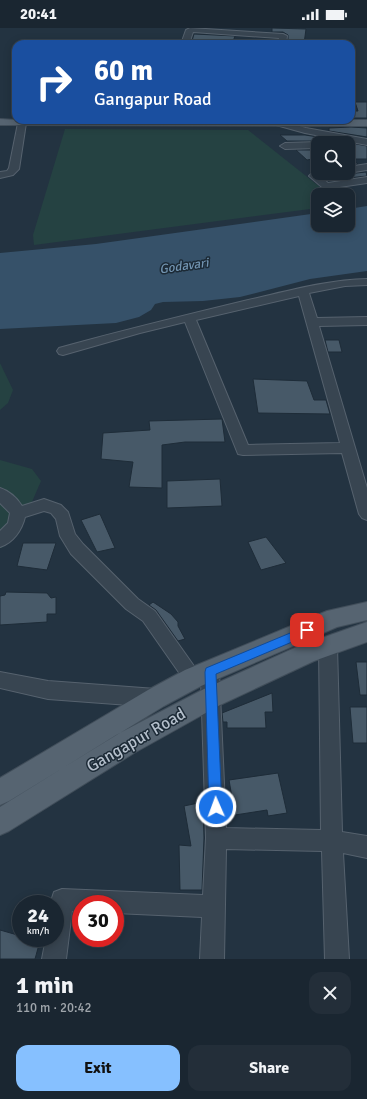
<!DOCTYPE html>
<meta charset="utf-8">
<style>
body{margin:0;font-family:Signika,sans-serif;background:#232e39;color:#f1f3f6;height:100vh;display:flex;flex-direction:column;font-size:15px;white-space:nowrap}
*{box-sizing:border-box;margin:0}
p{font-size:13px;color:#9fa5ab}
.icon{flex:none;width:22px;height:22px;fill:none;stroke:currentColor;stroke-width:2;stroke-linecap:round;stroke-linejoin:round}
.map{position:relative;height:931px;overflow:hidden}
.details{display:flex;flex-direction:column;background:#1a2631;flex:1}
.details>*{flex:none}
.top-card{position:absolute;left:12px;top:12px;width:343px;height:84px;border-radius:12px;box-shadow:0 2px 10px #0003,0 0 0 1px #38434d;background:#1a4fa0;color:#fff;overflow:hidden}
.tools{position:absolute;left:311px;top:108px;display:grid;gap:8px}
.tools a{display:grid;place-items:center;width:44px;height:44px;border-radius:8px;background:#1a2631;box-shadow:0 2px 10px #0003,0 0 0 1px #38434d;font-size:20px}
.speed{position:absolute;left:12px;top:867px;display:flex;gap:8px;font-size:20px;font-weight:700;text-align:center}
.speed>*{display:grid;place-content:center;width:52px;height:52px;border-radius:50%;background:#1a2631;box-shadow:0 2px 10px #0003,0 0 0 1px #38434d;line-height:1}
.speed small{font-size:10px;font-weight:400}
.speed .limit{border:6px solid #d22;background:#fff;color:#111}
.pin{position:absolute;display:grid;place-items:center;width:34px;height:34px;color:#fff;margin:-17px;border-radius:8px;box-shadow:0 2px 6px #0006}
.me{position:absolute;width:44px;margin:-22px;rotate:358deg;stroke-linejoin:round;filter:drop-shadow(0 0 3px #0008)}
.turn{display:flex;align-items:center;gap:14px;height:84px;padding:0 16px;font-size:18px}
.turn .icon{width:52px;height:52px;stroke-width:2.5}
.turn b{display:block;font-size:28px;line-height:34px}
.round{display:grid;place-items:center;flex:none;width:42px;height:42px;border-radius:12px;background:#232e39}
.overview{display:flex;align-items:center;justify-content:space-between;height:68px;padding:0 16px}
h1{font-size:24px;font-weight:800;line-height:30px}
.action{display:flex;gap:8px;margin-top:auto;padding:8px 16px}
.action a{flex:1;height:46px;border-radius:12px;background:#86c0ff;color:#111;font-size:16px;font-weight:800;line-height:46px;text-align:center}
.action a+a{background:#232e39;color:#f1f3f6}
.status{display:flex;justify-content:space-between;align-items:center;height:28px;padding:0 20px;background:#1a2631;direction:ltr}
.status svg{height:11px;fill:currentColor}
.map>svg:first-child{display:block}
.green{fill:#254242}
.water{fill:#365169}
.building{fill:#475968;stroke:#1e2c38}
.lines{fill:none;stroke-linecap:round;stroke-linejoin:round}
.minor-casing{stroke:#56626e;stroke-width:2}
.major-casing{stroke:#414e5a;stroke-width:2}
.minor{fill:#384551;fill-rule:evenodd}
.major{fill:#566471;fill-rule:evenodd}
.route{fill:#1a73e8;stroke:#114b97}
.labels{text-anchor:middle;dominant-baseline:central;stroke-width:3;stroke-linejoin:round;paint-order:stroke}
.far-water-label{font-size:13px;font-style:italic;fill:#7294b1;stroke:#1c2a36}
.near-street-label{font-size:17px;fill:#b4bfcb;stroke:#1c2a36}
</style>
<div class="status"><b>20:41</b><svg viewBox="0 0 49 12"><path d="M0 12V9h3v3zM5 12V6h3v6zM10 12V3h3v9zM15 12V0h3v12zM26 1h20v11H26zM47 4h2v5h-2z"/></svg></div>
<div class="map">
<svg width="367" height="931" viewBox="0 0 367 931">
<rect width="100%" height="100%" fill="#233341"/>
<path class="green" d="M65 101 248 102 330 167H318V180L34 217 33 207Z
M0 335 13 362 8 375 0 382Z
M0 432 32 441 41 453 25 490 2 520H0Z"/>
<path class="water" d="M367 178V243L310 251 240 269 203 273 163 274 155 276 151 282 139 289 116 295 0 301V225L96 216 318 185V197H348V181Z"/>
<path class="building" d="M272 0 306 1 304 16H288V7L283 4H272Z
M194 6 235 8 232 16H197L198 13H192Z
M355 74H367V90H351V83H358Z
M351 99 367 100V109L329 103V100Z
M280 107H305L318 109V113H287Z
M329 111 367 118V131H352L358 136 348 137V115H333Z
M296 122H318V130L307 132Z
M366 144 367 148 348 150V146Z
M325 312H339L342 324H328Z
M253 351 307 353 314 372H326L330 386 258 385Z
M222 391 225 414H185L162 417V460L129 459 133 434 101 431 103 405 150 402 149 393Z
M220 451 222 478 167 480V453Z
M100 486 115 520 97 524 81 492Z
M266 509 286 535 261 542 248 514Z
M23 515H56L47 542 17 538Z
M6 564 47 565 51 570 56 569V586H47V594L0 597V568L5 567Z
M153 574 171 586 178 594V598L185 611 178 613 156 582 149 577Z
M356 634H367V667H360Z
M272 665 273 684H265L266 700H227V694H223L222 685Z
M350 679H367V715H353Z
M278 745 287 785 268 788 267 782 235 787 229 752Z
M203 774 204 810 202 862H180L179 817 191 818 184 778Z
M0 902 21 908V910H30L40 913 35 931H0Z"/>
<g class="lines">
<g class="minor-casing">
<path id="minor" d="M190 0 283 6 287 8 286 16H278L279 10 193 4 189 16H181L186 2Z
M22 92 26 95 19 141 13 147 0 150V144L7 143 9 140 18 95Z
M279 92 306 100 367 111V117L305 105 276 97 275 95Z
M318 114 321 115H318V120L285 121 280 118 285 115Z
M367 136V142L348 145V139Z
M318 144 334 145 332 147 321 149 328 155 367 149V155L326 161 323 160 309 148 311 146Z
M367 251V257L345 258 309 265 317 290 367 289V297L319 298 367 460V492L362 490 359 486 342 425 243 427 238 426 185 294 140 305 63 327 59 326 57 323 59 320C120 303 182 288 244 273 285 264 325 252 367 251ZM299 268 340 415 248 417 196 292Z
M0 460C9 463 17 470 22 478L44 471 61 477 68 484 75 506 83 516 138 571 155 583 201 648 204 638 210 636 216 638 219 644 226 800 321 802 319 618 322 612 328 610 334 612 337 618 342 804 367 808V830L343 825 349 931H325L322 823 226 821 224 931H200L202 889 115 885V876H81V884L72 883 66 931H42L46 910H55V876H50L54 864 62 861 203 867 206 810 201 652 199 656 193 658 187 656 143 593 126 581 71 526 60 508 56 491 51 485 44 483 25 489C22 502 13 515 0 519V503L8 495 10 485 0 475Z
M0 644 48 653 156 661 163 664 165 670 163 676 156 679 48 671 0 660Z"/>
</g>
<g class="major-casing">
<path id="major" d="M0 91 16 92H367V98L0 97Z
M367 574V592L337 599 201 658 164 678 9 773 0 777V750L148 662 185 642 327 583Z
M367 594V614L314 633 220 677 134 725 9 803 0 807V779L116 707 204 661 299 618Z"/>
</g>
<use href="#minor" class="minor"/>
<use href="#major" class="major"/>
</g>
<path class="route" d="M307 598 311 599 312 602 311 606 216 646 222 779 220 783 216 785 211 783 209 779 205 644 206 640Z"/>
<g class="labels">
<g class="far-water-label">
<text transform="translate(184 238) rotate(-8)">Godavari</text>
</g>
<g class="near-street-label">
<text transform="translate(136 712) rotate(-30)">Gangapur Road</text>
</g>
</g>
</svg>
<div class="tools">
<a><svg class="icon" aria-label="search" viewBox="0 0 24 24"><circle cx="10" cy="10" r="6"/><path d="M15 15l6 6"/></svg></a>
<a><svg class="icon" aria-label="layers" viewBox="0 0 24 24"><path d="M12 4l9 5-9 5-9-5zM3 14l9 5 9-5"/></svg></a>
</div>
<div class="speed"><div>24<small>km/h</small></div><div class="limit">30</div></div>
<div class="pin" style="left:307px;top:602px;background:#d93025"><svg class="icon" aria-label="arrive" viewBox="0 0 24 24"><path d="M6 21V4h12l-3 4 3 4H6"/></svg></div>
<svg class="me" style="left:216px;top:779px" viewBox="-20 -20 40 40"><circle r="17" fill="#1a73e8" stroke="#fff" stroke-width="3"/><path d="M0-11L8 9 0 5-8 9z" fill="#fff"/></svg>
<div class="top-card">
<div class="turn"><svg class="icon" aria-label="right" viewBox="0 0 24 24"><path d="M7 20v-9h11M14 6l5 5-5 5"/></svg><div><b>60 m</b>Gangapur Road</div></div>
</div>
</div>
<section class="details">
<div class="overview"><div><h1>1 min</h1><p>110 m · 20:42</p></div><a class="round"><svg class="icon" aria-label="close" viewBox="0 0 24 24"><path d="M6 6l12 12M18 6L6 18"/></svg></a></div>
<div class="action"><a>Exit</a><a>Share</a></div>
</section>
